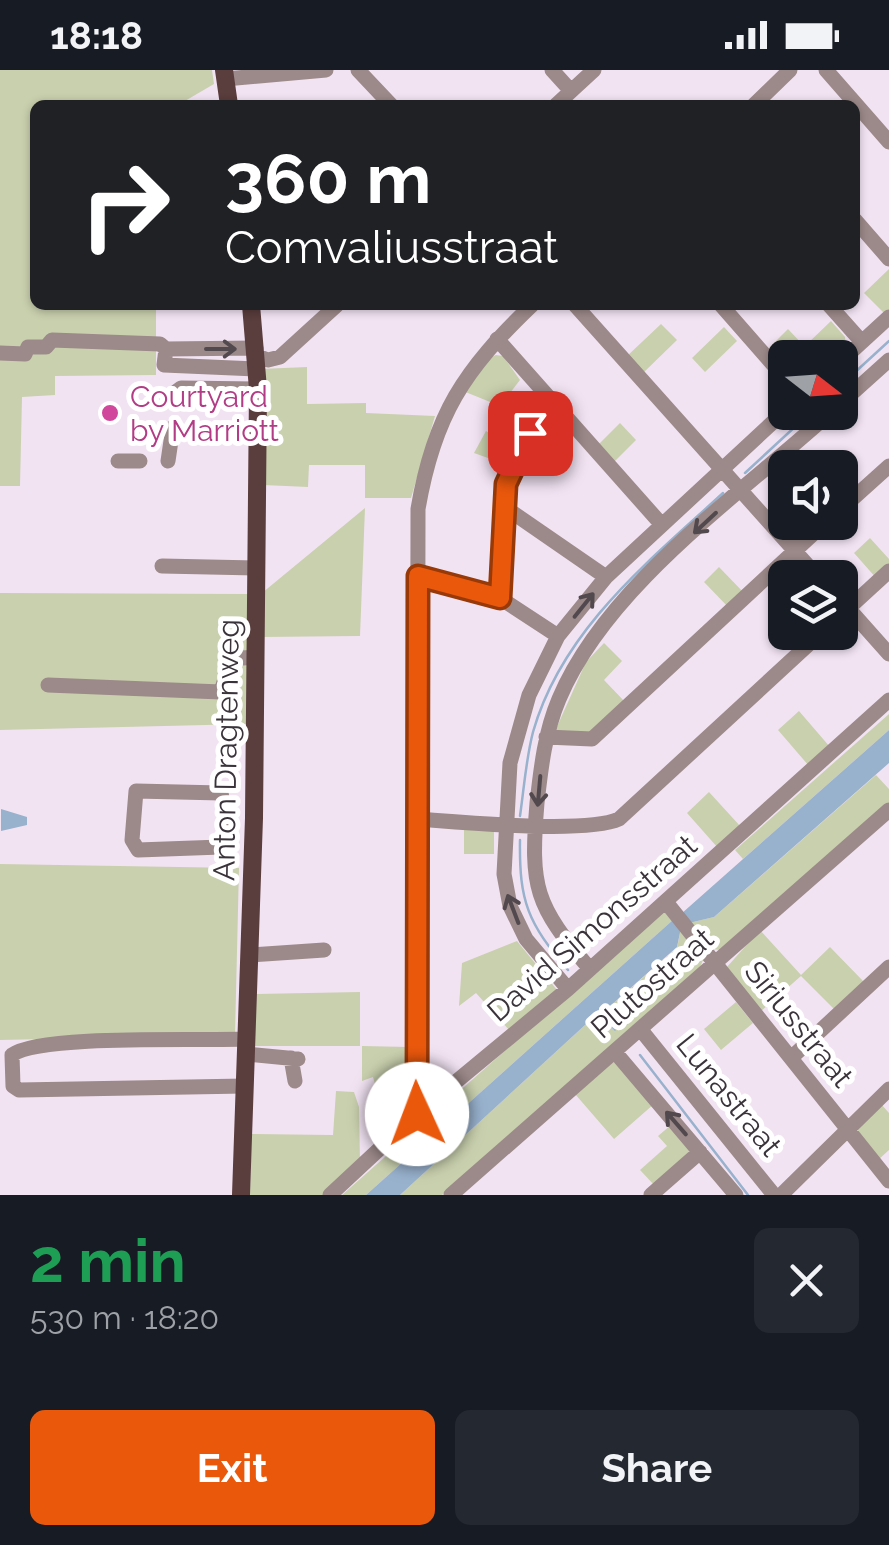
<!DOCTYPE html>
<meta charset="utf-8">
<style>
body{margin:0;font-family:Raleway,sans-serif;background:#242831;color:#f1f3f6;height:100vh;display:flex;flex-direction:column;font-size:38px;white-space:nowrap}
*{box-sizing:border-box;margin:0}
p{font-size:32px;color:#9ea1a6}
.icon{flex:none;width:55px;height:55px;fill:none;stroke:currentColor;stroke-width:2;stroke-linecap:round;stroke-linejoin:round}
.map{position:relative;height:1125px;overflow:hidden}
.side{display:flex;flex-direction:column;background:#171b24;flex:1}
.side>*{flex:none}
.guide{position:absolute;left:30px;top:30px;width:830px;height:210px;border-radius:15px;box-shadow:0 2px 8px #0004;background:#202124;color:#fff;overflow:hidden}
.needle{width:65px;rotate:107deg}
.buttons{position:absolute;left:768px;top:270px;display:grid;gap:20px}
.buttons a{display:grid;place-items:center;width:90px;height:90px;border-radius:15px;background:#171b24;box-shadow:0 2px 8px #0004;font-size:50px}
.pin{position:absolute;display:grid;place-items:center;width:85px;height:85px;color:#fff;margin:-42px;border-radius:20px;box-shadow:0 5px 15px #0006}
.me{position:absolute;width:110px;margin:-55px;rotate:358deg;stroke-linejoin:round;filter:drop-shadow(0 0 8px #0008)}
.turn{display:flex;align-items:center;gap:35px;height:210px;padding:0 30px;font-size:45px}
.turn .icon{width:130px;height:130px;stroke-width:2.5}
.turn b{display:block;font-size:70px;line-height:85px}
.round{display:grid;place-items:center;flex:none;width:105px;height:105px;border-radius:15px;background:#242831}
.overview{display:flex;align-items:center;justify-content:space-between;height:170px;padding:0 30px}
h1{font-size:60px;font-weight:700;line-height:75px;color:#1e9e55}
.cta{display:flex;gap:20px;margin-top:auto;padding:20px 30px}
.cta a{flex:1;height:115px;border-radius:15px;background:#ea580c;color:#fff;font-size:40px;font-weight:700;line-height:115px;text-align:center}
.cta a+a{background:#242831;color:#f1f3f6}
.status{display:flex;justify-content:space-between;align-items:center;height:70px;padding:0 50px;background:#171b24;direction:ltr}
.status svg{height:28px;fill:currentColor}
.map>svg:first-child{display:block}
.green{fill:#c9d0ae}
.water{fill:#98b1cd}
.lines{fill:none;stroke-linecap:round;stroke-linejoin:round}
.stream{stroke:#98b1cd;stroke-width:2.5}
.minor{stroke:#9c8989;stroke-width:15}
.major{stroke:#5a3d3d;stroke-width:18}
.oneway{stroke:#52494e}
.route-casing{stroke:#983908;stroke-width:25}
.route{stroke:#ea580c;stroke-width:18}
.hotel-dot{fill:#d1479c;stroke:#fff;stroke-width:4}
.labels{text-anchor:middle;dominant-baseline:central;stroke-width:10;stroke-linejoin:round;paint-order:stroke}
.hotel-label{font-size:30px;fill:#b23c85;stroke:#fff;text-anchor:start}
.street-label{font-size:30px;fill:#3a343a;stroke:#fff}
</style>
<div class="status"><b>18:18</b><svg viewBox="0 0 49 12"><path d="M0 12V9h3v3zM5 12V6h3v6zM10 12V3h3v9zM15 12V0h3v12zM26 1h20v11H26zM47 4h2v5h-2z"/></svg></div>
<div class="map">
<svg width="889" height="1125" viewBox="0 0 889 1125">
<rect width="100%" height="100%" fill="#f2e3f3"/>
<path class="green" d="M0 0H212L214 14 178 35H35V235H156V305L55 306V325L22 327 20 416H0Z
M889 199V242L886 245 864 223Z
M831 251 845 267 846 279 839 287H817L806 275Z
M661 254 677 270 641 305 625 288Z
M724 257 737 271 705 302 692 288Z
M788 259 803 275 780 296 766 281Z
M496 285 503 286 520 310 500 336 463 321 489 288Z
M307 297V334L366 333V343L435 346 411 428H365V395H309L308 417 263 415 260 299Z
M620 353 636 370 613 393 597 376Z
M486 361 518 380 510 396 474 383Z
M365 438 360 566 262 567V523Z
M870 468 889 489V498L877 509 854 483Z
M719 497 745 524 730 539 704 512Z
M0 523 249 524 247 654 0 660Z
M604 573 622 591 604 610 626 633 591 666 555 661 586 592Z
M799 641 830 677 809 696 778 660Z
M889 644V660L743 789 735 780Z
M876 705 889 719V734L721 880 710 879 689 853 714 847Z
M709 722 741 757 718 778 687 743Z
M464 758 494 759V784H464Z
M0 794 239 798 235 965 0 970Z
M665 839 674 849 366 1125H342Z
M681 858 703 890 699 900 442 1125H400L597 944 614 960 609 937 677 878Z
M760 860 801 905 830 877 864 912 835 940 801 906 760 942 726 898Z
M517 871 557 920 511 962 476 923 459 936 462 893Z
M360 922V976H252L255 924Z
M736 932 753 953 721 980 704 959Z
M362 976 409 977V1011L375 1014 373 1007 362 1011Z
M615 989 654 1034 614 1069 575 1024Z
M336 1021 354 1022 359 1037 360 1092 323 1125H250L251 1064 333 1065Z
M881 1034 889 1043V1080L878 1090 857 1059Z
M671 1055 690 1080 689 1086 655 1116 640 1100 667 1076 658 1066Z"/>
<path class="water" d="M889 660V693L714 847 689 853 681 844Z
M1 739 27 747V755L1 761Z
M674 849 681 858 677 877 609 937 620 956 615 961 597 944 400 1125H366Z"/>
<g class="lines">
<path class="stream" d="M840 316 889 271
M745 403 811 342
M520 746C524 718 526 689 533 662 562 560 648 492 723 423
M520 770C519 832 528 853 568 900
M640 985 748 1125"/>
<path class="minor" d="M358 0 391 35
M552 0 571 21
M826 0 889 72
M225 9 326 0
M556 35 594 0
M754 35 790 0
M855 150 889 189
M575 235 819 508
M721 235 785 308
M829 235 862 272
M497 269 662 455
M256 278 166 279 164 295 257 299
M0 283 25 284 28 277H46L52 270 160 274 166 279
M257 286 268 290 280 287 337 235
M840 292 889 247
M173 333V324L181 318 258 319
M840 334 889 290
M175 362 257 367
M118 391H140
M168 391 173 357
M503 436 606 507
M840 440 889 396
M162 496 256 498
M418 506 500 528 558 566
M500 528C503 461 493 382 557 340
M840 529 889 584
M840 546 889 501
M48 615 221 622 231 589 255 587
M546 667 592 669 826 452
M136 721 221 723 226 747 221 777 138 780 132 770Z
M417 749C459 752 586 764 619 749L822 562
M666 832 889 1111
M250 885 324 880
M590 899C535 835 530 818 537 733 541 697 545 662 559 629 607 515 741 424 831 342
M568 919 526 869 510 836 504 804 510 693 529 625 558 566 606 507 785 341
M641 960 774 1125
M615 982 736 1125
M246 984 298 989
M291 988 295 1011
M791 988 889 897
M245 1016 19 1020 13 1016 12 985C39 964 203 971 246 969
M417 1044 418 439C434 345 464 300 532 235
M330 1125 417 1044 568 919 889 630
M451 1125 889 740
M651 1125 700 1082
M781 1125 889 1019"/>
<path class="major" d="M224 0 229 35
M241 1125 254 748 258 319 251 235"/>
</g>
<defs><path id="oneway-shaft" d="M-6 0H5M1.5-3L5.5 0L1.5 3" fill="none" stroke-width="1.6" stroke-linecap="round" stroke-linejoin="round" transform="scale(2.5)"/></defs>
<g class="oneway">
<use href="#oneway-shaft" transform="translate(221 279)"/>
<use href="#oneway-shaft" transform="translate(705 453) rotate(137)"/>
<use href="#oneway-shaft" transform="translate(584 535) rotate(-51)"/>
<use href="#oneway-shaft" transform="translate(539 721) rotate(95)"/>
<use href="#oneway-shaft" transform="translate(513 839) rotate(-111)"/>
<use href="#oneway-shaft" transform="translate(676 1053) rotate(-131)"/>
</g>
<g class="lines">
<g class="route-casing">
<path id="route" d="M417 1044 418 506 500 528 506 414 530 363"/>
</g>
<use href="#route" class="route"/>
</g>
<circle class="hotel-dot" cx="110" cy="343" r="10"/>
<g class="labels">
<g class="hotel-label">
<text x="130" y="326">Courtyard<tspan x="130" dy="34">by Marriott</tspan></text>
</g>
<g class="street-label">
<text transform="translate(226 680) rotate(-89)">Anton Dragtenweg</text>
<text transform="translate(592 858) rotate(-41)">David Simonsstraat</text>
<text transform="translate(652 913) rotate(-41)">Plutostraat</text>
<text transform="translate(799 954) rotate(51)">Siriusstraat</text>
<text transform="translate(729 1025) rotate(51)">Lunastraat</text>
</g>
</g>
</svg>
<div class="buttons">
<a><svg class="needle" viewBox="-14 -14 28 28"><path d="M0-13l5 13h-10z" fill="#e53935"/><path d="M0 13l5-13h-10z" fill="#9ea1a6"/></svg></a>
<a><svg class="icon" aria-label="sound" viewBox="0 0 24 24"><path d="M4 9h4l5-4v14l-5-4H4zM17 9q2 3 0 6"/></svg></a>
<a><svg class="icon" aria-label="layers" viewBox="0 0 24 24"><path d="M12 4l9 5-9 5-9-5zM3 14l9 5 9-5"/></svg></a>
</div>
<div class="pin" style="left:530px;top:363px;background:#d93025"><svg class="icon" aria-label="arrive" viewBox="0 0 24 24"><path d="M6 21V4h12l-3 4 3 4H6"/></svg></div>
<svg class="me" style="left:417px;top:1044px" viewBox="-20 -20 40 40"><circle r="19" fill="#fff"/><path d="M0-13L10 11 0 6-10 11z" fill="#ea580c"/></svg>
<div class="guide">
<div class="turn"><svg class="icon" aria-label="right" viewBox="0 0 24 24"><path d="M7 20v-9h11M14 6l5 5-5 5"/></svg><div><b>360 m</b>Comvaliusstraat</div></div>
</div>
</div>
<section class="side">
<div class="overview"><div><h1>2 min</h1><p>530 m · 18:20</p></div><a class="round"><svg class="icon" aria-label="close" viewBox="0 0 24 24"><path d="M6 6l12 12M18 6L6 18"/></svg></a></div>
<div class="cta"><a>Exit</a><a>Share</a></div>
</section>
